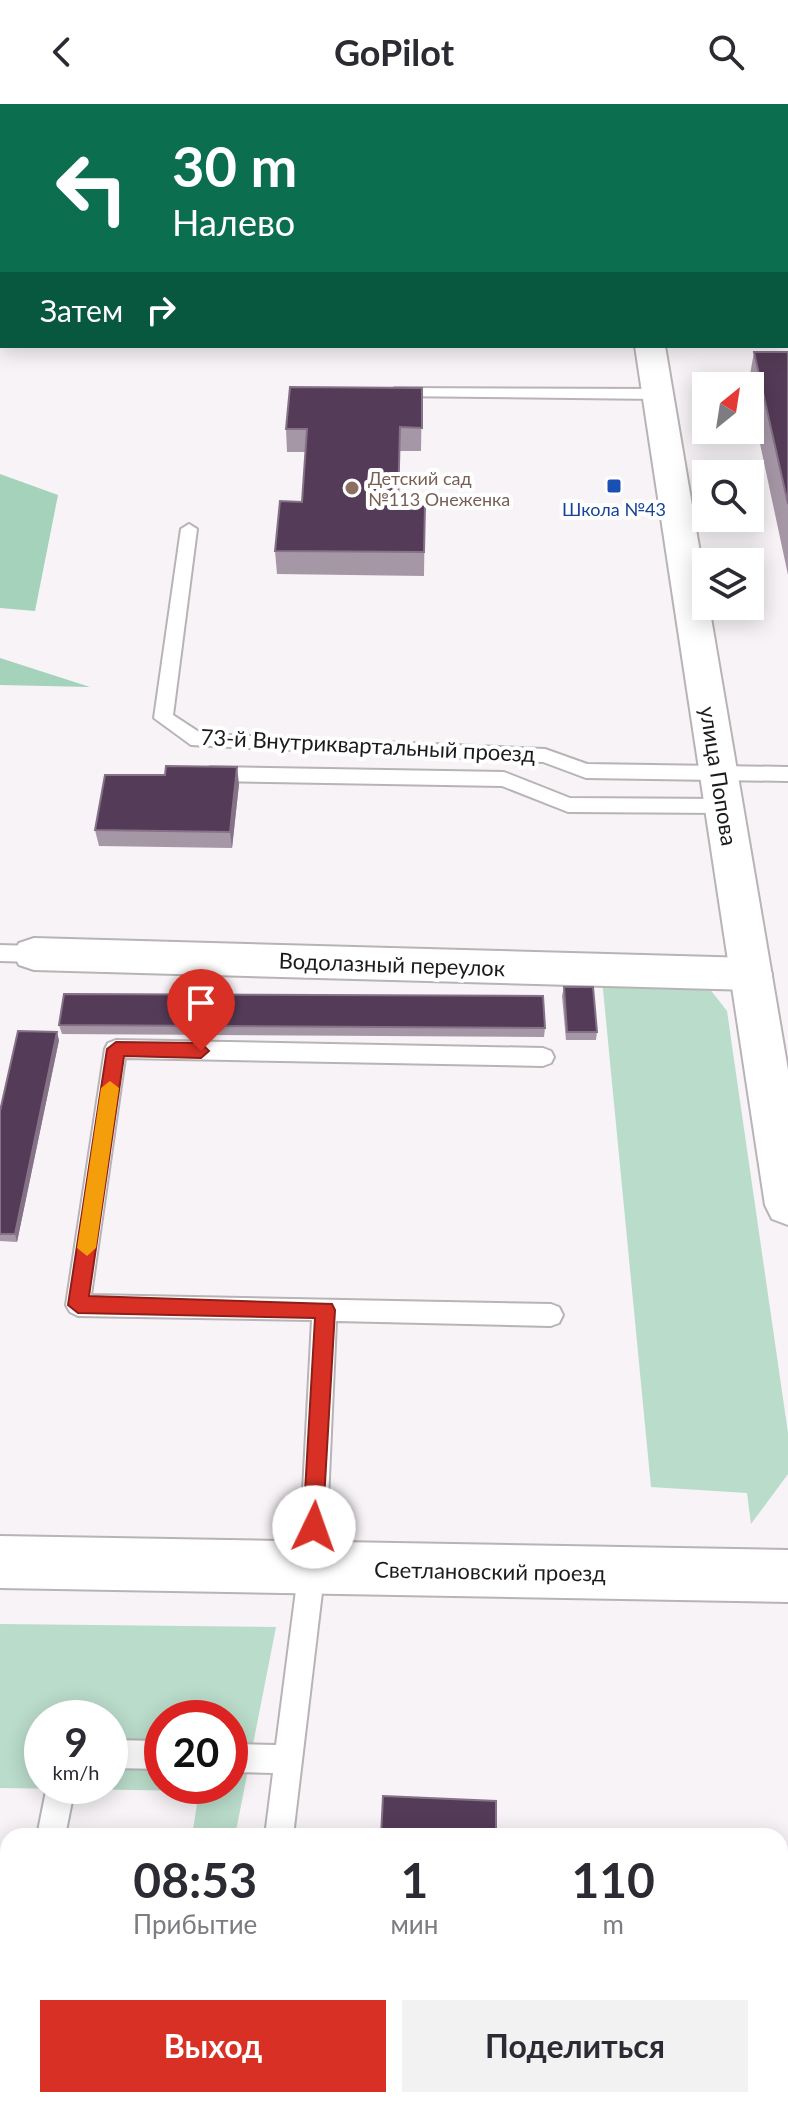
<!DOCTYPE html>
<html lang="ru">
<meta charset="utf-8">
<style>
body{margin:0;font-family:Lato,sans-serif;background:#f2f2f3;color:#2b2b33;height:100vh;display:flex;flex-direction:column;font-size:30px;white-space:nowrap}
*{box-sizing:border-box;margin:0}
p{font-size:26px;color:#7c7c81}
.icon{flex:none;width:44px;height:44px;fill:none;stroke:currentColor;stroke-width:2;stroke-linecap:round;stroke-linejoin:round}
.map{position:relative;flex:1;overflow:hidden}
.sheet{position:absolute;left:0px;top:1724px;width:788px;height:280px;display:flex;flex-direction:column;background:#fff;border-radius:24px 24px 0 0;box-shadow:0 4px 20px #0003}
.sheet>*{flex:none}
.banner{position:absolute;left:0px;top:0px;width:788px;height:244px;box-shadow:0 4px 20px #0003;background:#0b6e4f;color:#fff;overflow:hidden}
.needle{width:52px;rotate:30deg}
.fabs{position:absolute;left:692px;top:268px;display:grid;gap:16px}
.fabs a{display:grid;place-items:center;width:72px;height:72px;border-radius:0px;background:#fff;box-shadow:0 4px 20px #0003;font-size:40px}
.speed{position:absolute;left:24px;top:1596px;display:flex;gap:16px;font-size:40px;font-weight:700;text-align:center}
.speed>*{display:grid;place-content:center;width:104px;height:104px;border-radius:50%;background:#fff;box-shadow:0 4px 20px #0003;line-height:1}
.speed small{font-size:20px;font-weight:400}
.speed .limit{border:12px solid #d22;background:#fff;color:#111}
.pin{position:absolute;display:grid;place-items:center;width:68px;height:68px;color:#fff;margin:-82px -34px;border-radius:50% 50% 50% 0;rotate:-45deg;box-shadow:0 0 8px #0007}
.pin .icon{rotate:45deg}
.me{position:absolute;width:88px;margin:-44px;rotate:3deg;stroke-linejoin:round;filter:drop-shadow(0 0 6px #0008)}
.turn{display:flex;align-items:center;gap:28px;height:168px;padding:0 40px;font-size:36px}
.turn .icon{width:104px;height:104px;stroke-width:2.5}
.turn b{display:block;font-size:56px;line-height:68px}
.then{display:flex;align-items:center;height:76px;padding:0 40px;background:#0003;gap:16px;font-size:30px}
.eta{display:flex;justify-content:space-evenly;align-items:center;height:136px;text-align:center}
.eta b{font-size:48px;font-weight:700;line-height:56px}
.primary-button{display:flex;gap:16px;margin-top:auto;padding:16px 40px}
.primary-button a{flex:1;height:92px;border-radius:0px;background:#d93025;color:#fff;font-size:32px;font-weight:700;line-height:92px;text-align:center}
.primary-button a+a{background:#f2f2f3;color:#2b2b33}
header{display:flex;justify-content:space-between;align-items:center;height:104px;padding:0 40px;background:#fff;font-size:36px;font-weight:700}
.map>svg:first-child{display:block}
.green{fill:#badccb;fill-rule:evenodd}
.forest{fill:#a5d2bb}
.lines{fill:none;stroke-linecap:round;stroke-linejoin:round}
.service-casing{stroke:#b7b3b7;stroke-width:4}
.minor-casing{stroke:#b7b3b7;stroke-width:4}
.tertiary-casing{stroke:#b7b3b7;stroke-width:4}
.service{fill:#fff;fill-rule:evenodd}
.minor{fill:#fff;fill-rule:evenodd}
.tertiary{fill:#fff;fill-rule:evenodd}
.wall{fill:#a697a7}
.shaded-wall{fill:#857287}
.building{fill:#543b57;stroke:#857287;stroke-width:2}
.route{fill:#d93025;stroke:#8d1f18;stroke-width:2}
.slow{fill:#f59e0b}
.transit-dot{fill:#1a4fb4;stroke:#fff;stroke-width:3}
.education-dot{fill:#8d6e63;stroke:#fff;stroke-width:3}
.labels{text-anchor:middle;dominant-baseline:central;stroke-width:8;stroke-linejoin:round;paint-order:stroke}
.far-education-label{font-size:18px;fill:#785e54;stroke:#fff;text-anchor:start}
.far-transit-label{font-size:18px;fill:#164399;stroke:#fff}
.street-label{font-size:22px;fill:#1c1b1c;stroke:#fff}
</style>
<header><svg class="icon" aria-label="back" viewBox="0 0 24 24"><path d="M15 5l-7 7 7 7"/></svg>GoPilot<svg class="icon" aria-label="search" viewBox="0 0 24 24"><circle cx="10" cy="10" r="6"/><path d="M15 15l6 6"/></svg></header>
<div class="map">
<svg width="788" height="2004" viewBox="0 0 788 2004">
<rect width="100%" height="100%" fill="#f7f3f7"/>
<path class="green" d="M602 875 709 884 727 907 788 1329V1370L751 1420 747 1389 651 1383Z
M0 1520 276 1523 235 1732H192L199 1687 0 1684ZM42 1614H110V1682H42ZM162 1614H230V1682H162Z"/>
<path class="forest" d="M0 370 58 391 35 507 0 504Z
M0 554 90 583 0 581Z"/>
<g class="lines">
<g class="service-casing">
<path id="service" d="M469 0H481V2H469Z
M0 80H2V88H0Z
M395 284 658 285 666 290 658 295 390 292 387 289Z
M189 420 197 425 173 611 202 630 545 645 587 660 788 663V677L586 674 543 658 191 641 154 614 181 425Z
M210 663 504 668 570 694 724 695 734 702 724 709 568 708 502 682 210 677 201 670Z
M0 841 34 842 44 850 34 858 0 857Z
M116 936 543 944 551 947 554 953 551 959 543 962 125 954 91 1191 551 1200 559 1203 563 1211 559 1219 551 1222 336 1217 325 1463 293 1732H265L273 1669 230 1668V1640L276 1641 299 1463 312 1216 78 1212 70 1208 66 1201 105 945 108 939Z
M110 1636 162 1637V1665L110 1664Z
M47 1682H75L65 1732H37Z
M8 1873V1903L0 1904V1874Z
M221 1996H253L252 2004H220Z"/>
</g>
<g class="minor-casing">
<path id="minor" d="M0 123H2V139H0Z
M786 223H788V241H786Z
M34 834 751 854 766 859 772 870 766 881 751 886 34 866 19 861 13 850 19 839Z
M0 1432 788 1446V1498L0 1484Z"/>
</g>
<g class="tertiary-casing">
<path id="tertiary" d="M600 0H626V2H600Z
M635 242H665L706 484V502H709L788 966V1121L772 1115 765 1101Z"/>
</g>
<use href="#service" class="service"/>
<use href="#minor" class="minor"/>
<use href="#tertiary" class="tertiary"/>
</g>
<path class="wall" d="M0 1 2 2V60H0Z
M754 248H788V471L750 293V282H748Z
M422 284 421 347H400L398 400 425 401 424 472 277 470 275 447 302 398 306 348H287L286 325Z
M165 671 239 680 232 744 99 742 95 726Z
M564 883 597 928 596 936H566L562 892Z
M59 921 545 924 544 933 62 930Z
M59 936 17 1138 0 1137V1007Z"/>
<path class="shaded-wall" d="M237 663 239 680 232 744 230 728Z
M57 928 59 936 17 1138 15 1130Z"/>
<path class="building" d="M337 0H403V1H385V2H337Z
M0 1 44 2H2V27H0Z
M754 248H788V400Z
M290 283 422 284V324L400 323 398 400 425 401 424 448 275 447 280 397 302 398 307 325H286Z
M166 662 237 663 230 728 95 726 105 671H165Z
M564 883H593L597 928H567Z
M64 890 543 892 545 924 59 921Z
M18 927 57 928 15 1130H0V1007Z
M383 1692 496 1697V1732H381Z"/>
<path class="route" d="M116 938 201 939 209 947 201 954 124 952 89 1192 332 1200 335 1206 322 1431 314 1434 306 1431 303 1423 315 1214 78 1209 68 1201 107 945Z"/>
<path class="slow" d="M110 977 119 984 96 1144 87 1152 77 1144 101 984Z"/>
<rect class="transit-dot" x="606" y="374" width="16" height="16" rx="4"/>
<circle class="education-dot" cx="352" cy="384" r="8"/>
<g class="labels">
<g class="far-education-label">
<text x="368" y="374">Детский сад<tspan x="368" dy="21">№113 Онеженка</tspan></text>
</g>
<g class="far-transit-label">
<text x="614" y="405">Школа №43</text>
</g>
<g class="street-label">
<text transform="translate(368 641) rotate(3)">73-й Внутриквартальный проезд</text>
<text transform="translate(719 672) rotate(81)">улица Попова</text>
<text transform="translate(392 860) rotate(2)">Водолазный переулок</text>
<text transform="translate(490 1467) rotate(1)">Светлановский проезд</text>
</g>
</g>
</svg>
<div class="fabs">
<a><svg class="needle" viewBox="-14 -14 28 28"><path d="M0-13l5 13h-10z" fill="#e53935"/><path d="M0 13l5-13h-10z" fill="#7c7c81"/></svg></a>
<a><svg class="icon" aria-label="search" viewBox="0 0 24 24"><circle cx="10" cy="10" r="6"/><path d="M15 15l6 6"/></svg></a>
<a><svg class="icon" aria-label="layers" viewBox="0 0 24 24"><path d="M12 4l9 5-9 5-9-5zM3 14l9 5 9-5"/></svg></a>
</div>
<div class="speed"><div>9<small>km/h</small></div><div class="limit">20</div></div>
<div class="pin" style="left:201px;top:947px;background:#d93025"><svg class="icon" aria-label="arrive" viewBox="0 0 24 24"><path d="M6 21V4h12l-3 4 3 4H6"/></svg></div>
<svg class="me" style="left:314px;top:1423px" viewBox="-20 -20 40 40"><circle r="19" fill="#fff"/><path d="M0-13L10 11 0 6-10 11z" fill="#d93025"/></svg>
<div class="banner">
<div class="turn"><svg class="icon" aria-label="left" viewBox="0 0 24 24"><path d="M17 20v-9H6M10 6l-5 5 5 5"/></svg><div><b>30 m</b>Налево</div></div>
<div class="then">Затем<svg class="icon" aria-label="right" viewBox="0 0 24 24"><path d="M7 20v-9h11M14 6l5 5-5 5"/></svg></div>
</div>
<section class="sheet">
<div class="eta">
<div><b>08:53</b><p>Прибытие</p></div>
<div><b>1</b><p>мин</p></div>
<div><b>110</b><p>m</p></div>
</div>
<div class="primary-button"><a>Выход</a><a>Поделиться</a></div>
</section>
</div>
